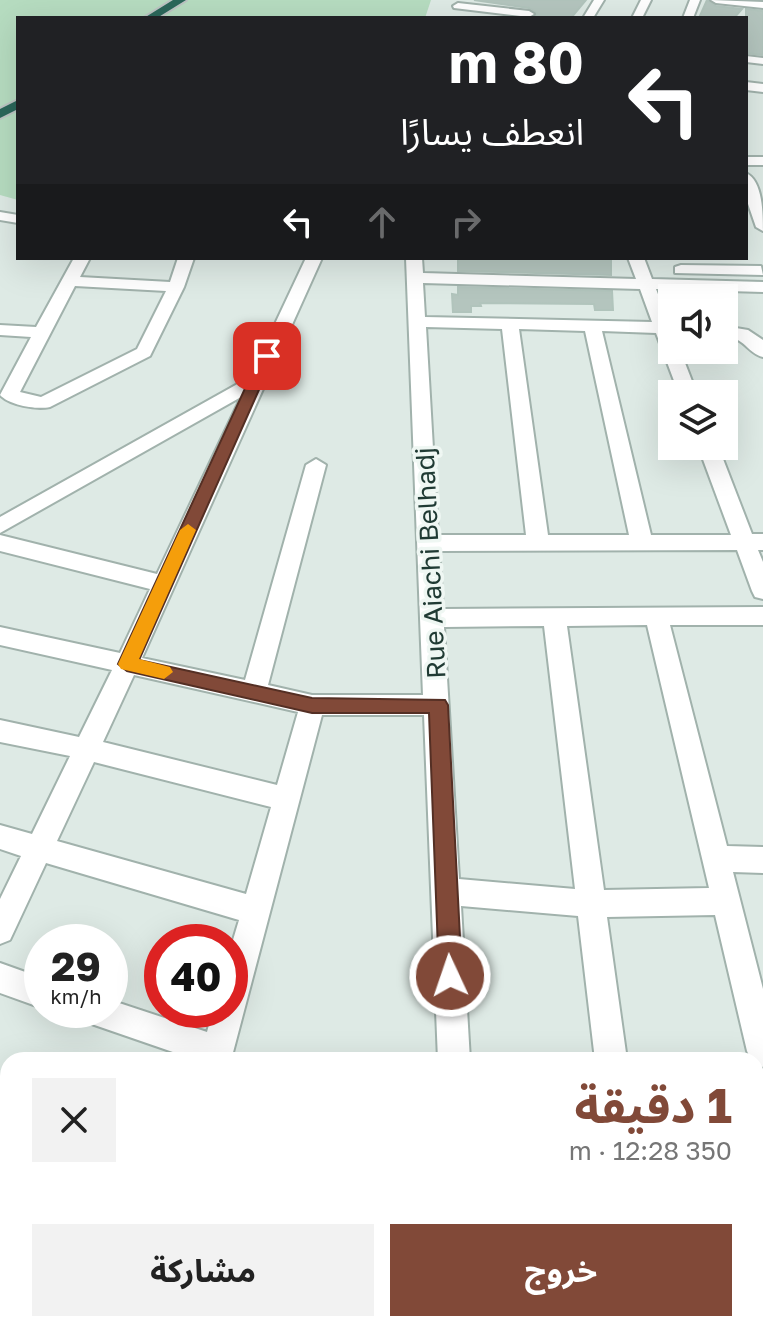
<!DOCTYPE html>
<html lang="ar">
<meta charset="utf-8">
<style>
body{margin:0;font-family:"Golos Text","Noto Sans Arabic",sans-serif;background:#f2f2f2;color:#222;direction:rtl;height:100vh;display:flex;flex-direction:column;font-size:30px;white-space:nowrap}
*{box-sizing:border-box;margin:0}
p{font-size:26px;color:#767676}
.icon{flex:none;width:44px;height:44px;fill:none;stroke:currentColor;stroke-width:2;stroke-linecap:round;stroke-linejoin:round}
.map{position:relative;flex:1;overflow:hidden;direction:ltr}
.drawer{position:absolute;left:0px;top:1052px;width:764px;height:280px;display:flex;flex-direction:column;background:#fff;border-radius:24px 24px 0 0;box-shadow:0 8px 32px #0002;direction:rtl}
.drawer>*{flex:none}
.banner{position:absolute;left:16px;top:16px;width:732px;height:244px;border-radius:0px;box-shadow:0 8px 32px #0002;direction:rtl;background:#202124;color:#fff;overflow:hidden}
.buttons{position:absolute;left:658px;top:284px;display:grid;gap:16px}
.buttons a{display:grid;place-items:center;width:80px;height:80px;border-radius:0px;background:#fff;box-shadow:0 8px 32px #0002;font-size:40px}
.speed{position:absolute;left:24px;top:924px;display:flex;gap:16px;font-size:40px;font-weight:700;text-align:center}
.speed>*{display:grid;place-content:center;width:104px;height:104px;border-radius:50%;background:#fff;box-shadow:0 8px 32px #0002;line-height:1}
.speed small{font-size:20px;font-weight:400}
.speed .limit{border:12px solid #d22;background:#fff;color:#111}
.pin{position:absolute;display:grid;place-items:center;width:68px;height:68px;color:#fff;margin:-34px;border-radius:16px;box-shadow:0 4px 12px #0006}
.me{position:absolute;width:88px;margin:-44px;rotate:357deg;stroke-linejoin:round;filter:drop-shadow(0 0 6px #0008)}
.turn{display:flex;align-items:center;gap:28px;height:168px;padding:0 32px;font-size:36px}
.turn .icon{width:104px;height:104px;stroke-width:2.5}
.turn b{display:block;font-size:56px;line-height:68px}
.lanes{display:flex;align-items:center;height:76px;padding:0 32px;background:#0003;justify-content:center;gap:40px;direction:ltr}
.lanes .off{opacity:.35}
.round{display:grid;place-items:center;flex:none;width:84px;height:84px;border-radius:0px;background:#f2f2f2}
.summary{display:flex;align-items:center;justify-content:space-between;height:136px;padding:0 32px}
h1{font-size:48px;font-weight:700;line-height:60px;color:#814938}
.primary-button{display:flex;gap:16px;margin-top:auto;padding:16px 32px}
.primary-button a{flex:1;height:92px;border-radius:0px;background:#814938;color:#fff;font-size:32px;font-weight:700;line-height:92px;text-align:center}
.primary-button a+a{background:#f2f2f2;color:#222}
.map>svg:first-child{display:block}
.green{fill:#b6dcc0}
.building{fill:#b4c5be;stroke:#b1c4bc;stroke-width:2}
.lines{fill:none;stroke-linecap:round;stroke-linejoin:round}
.minor-casing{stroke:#a1b2ac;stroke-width:4}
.highway-casing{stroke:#bcc4c2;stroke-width:4}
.minor{fill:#fff;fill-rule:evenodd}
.highway{fill:#2b675a;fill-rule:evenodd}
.route{fill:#814938;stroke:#542f24;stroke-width:2}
.slow{fill:#f59e0b}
.labels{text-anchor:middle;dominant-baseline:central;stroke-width:7;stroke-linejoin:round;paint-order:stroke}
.street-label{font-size:26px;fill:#1f3a33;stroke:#eff7f3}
</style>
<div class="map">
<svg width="763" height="1332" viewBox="0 0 763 1332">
<rect width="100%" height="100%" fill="#deeae5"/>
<path class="green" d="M0 0H431L425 18H18V200L0 195Z"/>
<path class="building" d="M474 0H586L571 18H533L537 13 529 8Z
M707 0 716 6 742 9 734 18H699Z
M746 9 763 11V55L746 53Z
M458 258H611V275L458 271Z
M458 287 612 291 613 310H595L594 304 480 303 481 306H471V312H453L452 294 458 295Z"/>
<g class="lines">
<g class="minor-casing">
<path id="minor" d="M594 0H604L593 18H583Z
M641 0H651L642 18H632Z
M690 0H700L693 18H683Z
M711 0 763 2V8L716 3Z
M458 3 529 11 534 14 529 17 454 8 453 6Z
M746 56 763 58V64L746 62Z
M746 82 763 84V92L746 90Z
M746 157H763V165H746Z
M746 173C763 181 763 214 763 231L756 227 746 198Z
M0 212 18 215V223L0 220Z
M74 258H90L80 277 170 282 178 258H194L184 287 150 356 50 407C36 410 9 405 0 395L31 337 0 335V325L36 327ZM75 286 166 291 137 349 41 397 20 392Z
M306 258H322L142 658 245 680 306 465 316 459 326 465 268 685 312 695H423L406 258H422L423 273 636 279 628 258H644L652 279 763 282V292L656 289 669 323H672V350H680L697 394H679L656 333 602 331 651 535H731L698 446H718L752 534H763V550H758L763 562V599L755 597 752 591 737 550 439 551 443 609 763 607V625H670L727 846 763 847V873L733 872 763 989V1067L756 1064V1060H751L747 1051 715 915 607 917 627 1060H595L578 916 461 906 470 1060H438L424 715H322L231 1060H196L83 1021 78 1010H110V1000L207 1032 213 1010H230V950L239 920 46 863 10 940 0 944V899L21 856 0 849V825L32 834 70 756 0 742V720L79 737 112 670 0 645V627L120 653 150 589 0 551V535L157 574 241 397 0 533V517L250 377ZM423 283 640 289 652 322 425 317ZM426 327 502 329 526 535H438ZM519 329 585 331 629 535H548ZM647 625 709 888 604 890 567 626ZM544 626 575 889 459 879 444 627ZM134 675 298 712 277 785 103 742ZM94 762 271 807 246 894 57 841Z
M681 265 761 266 763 275 675 273V267Z
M724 326 748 330 763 340V357C747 353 746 338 724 336Z
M0 963 42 978V1008L0 993Z
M141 1324H179L177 1332H139Z
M300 1324H338L337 1332H299Z
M437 1324H475V1332H437Z
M655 1324H710L713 1332H659Z"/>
</g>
<g class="highway-casing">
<path id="highway" d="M173 0H186L157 18H144Z
M18 100V109L0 118V109Z"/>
</g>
<use href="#minor" class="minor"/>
<use href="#highway" class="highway"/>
</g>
<path class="route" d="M267 352 274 356 139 660 312 698 445 700 448 705 462 976 459 984 450 987 442 984 439 976 429 713H312L127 671 118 664 260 356Z"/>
<path class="slow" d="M188 524 196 530 139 659 170 667 173 672 164 679 121 669 118 664 180 530Z"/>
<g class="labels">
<g class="street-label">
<text transform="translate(430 563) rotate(-93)">Rue Aiachi Belhadj</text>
</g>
</g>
</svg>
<div class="buttons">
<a><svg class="icon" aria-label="sound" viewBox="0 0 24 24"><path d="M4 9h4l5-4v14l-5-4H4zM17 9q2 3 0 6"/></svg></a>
<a><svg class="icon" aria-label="layers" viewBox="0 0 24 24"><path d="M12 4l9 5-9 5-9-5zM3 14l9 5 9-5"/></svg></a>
</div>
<div class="speed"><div>29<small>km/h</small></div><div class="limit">40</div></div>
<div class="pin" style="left:267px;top:356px;background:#d93025"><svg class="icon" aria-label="arrive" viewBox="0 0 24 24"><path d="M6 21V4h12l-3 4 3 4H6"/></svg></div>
<svg class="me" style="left:450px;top:976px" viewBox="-20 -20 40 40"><circle r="17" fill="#814938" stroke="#fff" stroke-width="3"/><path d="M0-11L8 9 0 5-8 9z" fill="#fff"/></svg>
<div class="banner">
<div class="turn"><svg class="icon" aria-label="left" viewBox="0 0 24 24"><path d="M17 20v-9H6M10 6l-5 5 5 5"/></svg><div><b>80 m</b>انعطف يسارًا</div></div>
<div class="lanes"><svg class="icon" aria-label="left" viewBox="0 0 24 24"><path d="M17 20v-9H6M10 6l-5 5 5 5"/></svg><svg class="icon off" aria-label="ahead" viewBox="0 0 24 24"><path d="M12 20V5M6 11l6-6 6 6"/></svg><svg class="icon off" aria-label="right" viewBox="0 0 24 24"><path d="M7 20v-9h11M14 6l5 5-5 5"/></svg></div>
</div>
<section class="drawer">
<div class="summary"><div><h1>1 دقيقة</h1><p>350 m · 12:28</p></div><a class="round"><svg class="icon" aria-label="close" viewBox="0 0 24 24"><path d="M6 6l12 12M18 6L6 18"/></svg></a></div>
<div class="primary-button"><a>خروج</a><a>مشاركة</a></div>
</section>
</div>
